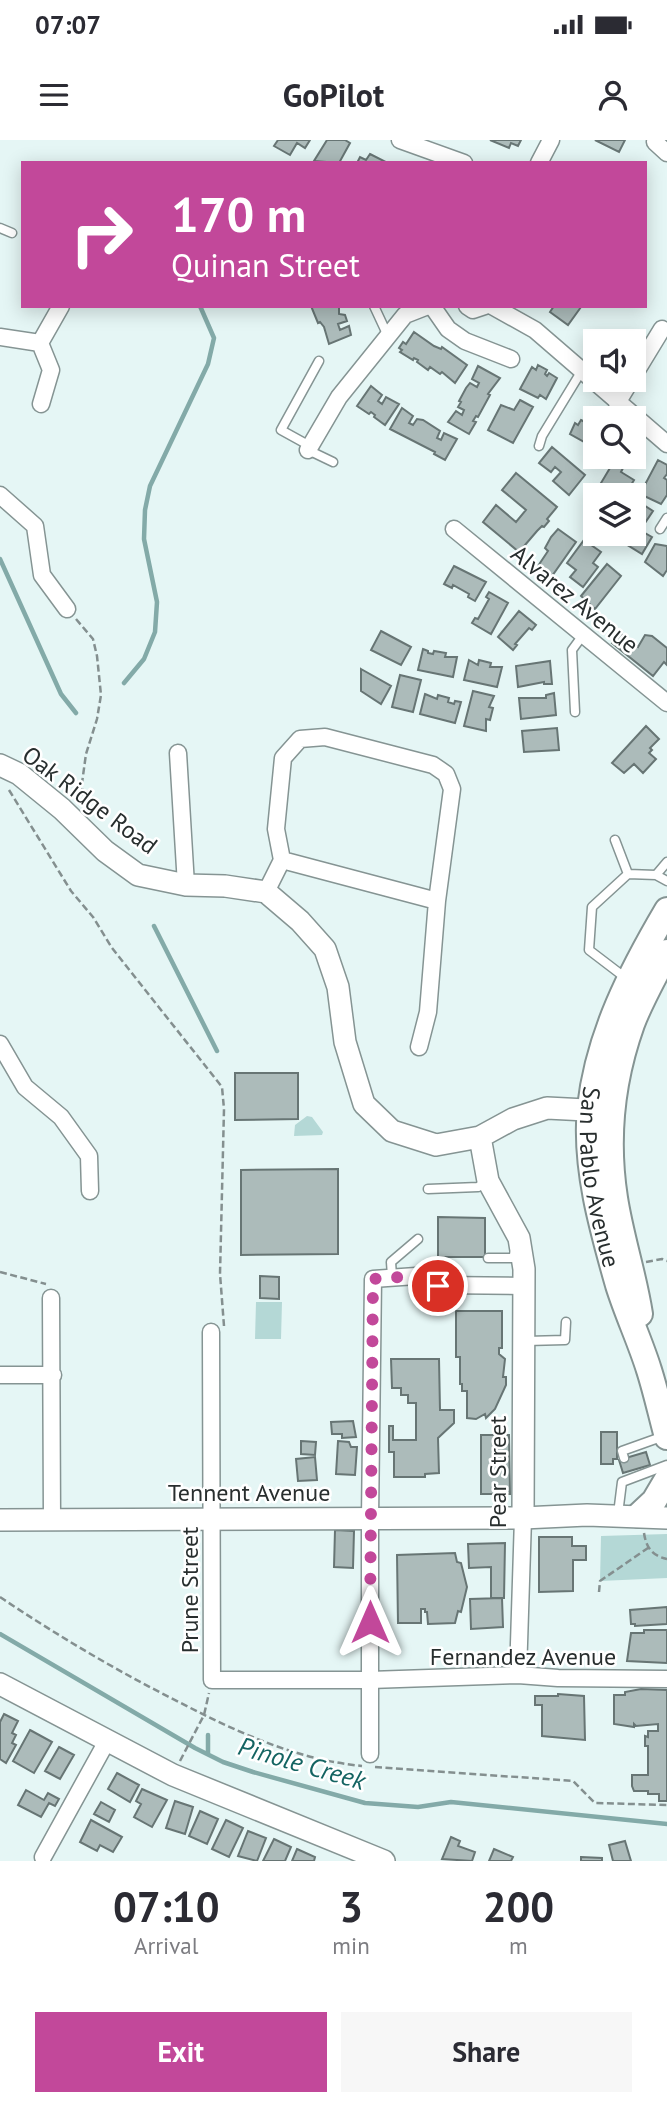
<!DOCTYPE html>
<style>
body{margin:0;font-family:"PT Sans",sans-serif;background:#f7f7f7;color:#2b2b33;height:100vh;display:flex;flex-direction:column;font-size:26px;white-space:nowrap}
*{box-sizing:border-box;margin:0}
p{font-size:23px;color:#7c7c81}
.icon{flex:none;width:38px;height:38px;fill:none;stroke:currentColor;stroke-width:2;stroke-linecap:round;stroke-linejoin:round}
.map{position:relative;height:1721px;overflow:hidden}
.drawer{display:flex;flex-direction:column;background:#fff;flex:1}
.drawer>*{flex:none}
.top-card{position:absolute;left:21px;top:21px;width:626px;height:147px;border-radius:0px;box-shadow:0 4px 18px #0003;background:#c2489a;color:#fff;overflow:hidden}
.controls{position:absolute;left:583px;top:189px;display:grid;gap:14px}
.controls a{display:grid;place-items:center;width:63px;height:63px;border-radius:0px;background:#fff;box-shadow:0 4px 18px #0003;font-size:35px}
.pin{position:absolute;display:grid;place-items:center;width:60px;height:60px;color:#fff;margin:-30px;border:4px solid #fff;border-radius:50%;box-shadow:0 2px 7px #0007}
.me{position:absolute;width:77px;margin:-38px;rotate:0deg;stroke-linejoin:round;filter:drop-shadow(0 0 5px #0008)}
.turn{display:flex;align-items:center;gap:24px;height:147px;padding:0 35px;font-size:32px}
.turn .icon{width:91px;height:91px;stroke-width:2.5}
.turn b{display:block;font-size:49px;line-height:60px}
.eta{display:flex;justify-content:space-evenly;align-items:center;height:119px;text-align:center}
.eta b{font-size:42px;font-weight:800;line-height:49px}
.cta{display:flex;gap:14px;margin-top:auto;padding:14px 35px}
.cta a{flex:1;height:80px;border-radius:0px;background:#c2489a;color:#fff;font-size:28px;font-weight:800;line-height:80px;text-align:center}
.cta a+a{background:#f7f7f7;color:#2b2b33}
.status{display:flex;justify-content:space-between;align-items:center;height:49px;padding:0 35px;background:#fff;direction:ltr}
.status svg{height:19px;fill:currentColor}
header{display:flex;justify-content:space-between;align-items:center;height:91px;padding:0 35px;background:#fff;font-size:32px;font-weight:800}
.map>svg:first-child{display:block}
.green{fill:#b4d8d6}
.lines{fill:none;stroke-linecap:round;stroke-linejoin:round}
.stream{stroke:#83aaa8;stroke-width:4.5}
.building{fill:#acbbba;stroke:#677574;stroke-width:2}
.lane-casing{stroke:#859493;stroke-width:11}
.street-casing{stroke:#859493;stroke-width:19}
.secondary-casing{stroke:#859493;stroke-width:24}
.primary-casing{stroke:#859493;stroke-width:28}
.path{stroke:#848f8f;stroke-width:2.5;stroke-dasharray:7 3.5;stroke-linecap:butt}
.lane{stroke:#fff;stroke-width:8}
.street{stroke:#fff;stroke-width:16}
.secondary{stroke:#fff;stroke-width:21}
.primary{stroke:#fff;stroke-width:24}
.route{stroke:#c2489a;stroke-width:12;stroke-dasharray:0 21.6}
.labels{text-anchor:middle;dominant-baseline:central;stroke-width:5;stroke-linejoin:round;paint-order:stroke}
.street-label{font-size:24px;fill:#282e2e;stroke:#fff}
.water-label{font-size:26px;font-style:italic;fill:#146462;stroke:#fff}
</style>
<div class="status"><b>07:07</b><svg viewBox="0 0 49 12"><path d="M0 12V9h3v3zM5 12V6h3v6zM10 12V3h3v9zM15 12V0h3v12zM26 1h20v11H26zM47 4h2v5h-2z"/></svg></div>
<header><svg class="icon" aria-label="menu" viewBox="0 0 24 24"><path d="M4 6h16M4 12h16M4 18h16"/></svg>GoPilot<svg class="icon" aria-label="person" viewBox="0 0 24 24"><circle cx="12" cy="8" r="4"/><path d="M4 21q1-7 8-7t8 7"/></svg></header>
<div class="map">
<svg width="667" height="1721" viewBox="0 0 667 1721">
<rect width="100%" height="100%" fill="#e5f6f5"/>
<path class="green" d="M307 976 312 977 323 992 322 995 294 996 295 985Z
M256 1162H282L281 1199H255Z
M667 1394V1438L600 1441 601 1396Z"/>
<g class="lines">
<path class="stream" d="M0 419 61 554 76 573
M124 543 144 519 155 492 157 462 144 399 145 370 150 346 208 224 214 198 200 166
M154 786 217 911
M0 1494 195 1608 223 1622 253 1632 365 1663 418 1667 451 1662 667 1684
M208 1614V1595"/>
</g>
<path class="building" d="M278 0H310L305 8 297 3 290 15 274 6Z
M327 0H345L350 3 339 23 314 21Z
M490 0H521L518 6 511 3 509 8Z
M595 0H625L619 12Z
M370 14 386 22V23H357L360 17 366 20Z
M311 166H339V174L345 175 347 181 338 184 340 190 349 186 351 195 329 204 324 187 320 182 318 183Z
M554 166H581V167L568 185 550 172Z
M414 192 434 206 441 209 442 207 467 225 455 243 442 232 440 234 430 227 428 230 417 222 418 220 414 218 413 220 400 212 402 210 399 208 403 202 406 204Z
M538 225 547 230 545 234 547 236 549 233 557 238 546 259 540 255 538 258 520 249 532 227 536 230Z
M478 226 500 238 488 254 490 255 478 277 476 276 473 281 476 282 469 294 448 282 456 271 462 275 464 270 458 267 461 262 459 261 466 248 470 243 477 247 479 243 472 239Z
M371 246 382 255 378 261 382 264 386 257 399 264 385 285 374 277 375 275 371 272 369 274 357 266Z
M520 260 533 267 513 303 488 290 501 265 514 270Z
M402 268 413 276 409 283 413 285 417 279 423 280 440 291 437 298 441 300 444 293 457 299 445 320 434 314 435 312 390 289Z
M581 280 592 286 595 283V308L570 294 575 283 578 285Z
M552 307 585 335 569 355 553 341 561 332 555 327 551 332 539 323Z
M616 318 625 324 621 332 634 340 625 355H599L595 353Z
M658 320 667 325V334L664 338 667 340V355L661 364 640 354Z
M516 333 557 367 547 379 549 381 544 387 542 386 537 391 519 412 483 382 496 365 516 382 526 370 502 350Z
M639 362 653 371 643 386 645 393 652 397 642 414 621 401 624 394H634V371Z
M558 389 576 402 552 436 538 426 548 411 545 408 551 397Z
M584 400 601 412 593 423 598 427 583 447 570 437 576 430 567 423Z
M655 404 667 406V430L663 436 645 422Z
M607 424 621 436 595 469 581 456Z
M454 426 486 442 475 461 468 457 469 454 453 445 452 448 444 444Z
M489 452 508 463 491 494 472 483 475 478 478 479 489 459 486 457Z
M519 471 536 485 532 490 529 488 515 504 517 505 513 510 498 497Z
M381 491 411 507 401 525 371 510Z
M620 493 638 507 645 495 652 496 667 508V525L664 522 653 536 612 503Z
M423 509 428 511V513L433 514 434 511 446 513 445 517H457L453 537 418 530Z
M469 520 478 525 479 520 491 523 490 527H502L497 547 464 540Z
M550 521 552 544H544V542L518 547 516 526Z
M361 529 391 546 381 564 361 551Z
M400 535 421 540 413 572 392 567Z
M473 551 494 556 489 567 493 568 490 580 486 579V591L464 586Z
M554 553 556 575 521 579 519 558H546V555Z
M425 554 437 559 438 555 449 558 448 562 454 564 455 561 461 562 455 583 420 574Z
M646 586 659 599 650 608 652 610 649 613 656 619 643 633 634 624 624 633 612 623Z
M557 588 559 610 524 612 522 591Z
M235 933H298V979L235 980Z
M338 1029V1114L241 1115V1030Z
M438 1077 485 1078V1117H438Z
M260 1136 279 1137V1159L260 1158Z
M456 1171H502V1208H499V1214L505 1219 503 1237H506V1245L495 1269 486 1278 485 1274 476 1279 467 1278V1251H462V1244H460V1217H456Z
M391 1219H439L440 1270H454V1283L438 1298 439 1333 425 1334V1337H394V1312H389V1286H393V1300H416V1263H408V1255H401V1248H392Z
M353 1281 356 1297 342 1298V1294H332L331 1282Z
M601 1292H617V1319H613V1324H601Z
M481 1295H509L510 1354H481Z
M301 1301 316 1302 315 1315 301 1314Z
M338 1301 349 1302 351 1307H357L355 1335 336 1334Z
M646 1312 650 1325 623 1333 619 1320Z
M315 1317 317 1340 298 1341 296 1319Z
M335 1390 354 1391 353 1428 334 1427Z
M539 1397H572V1406H586V1420H573V1451L539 1452Z
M505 1403 504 1458H491V1427L469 1428 468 1404Z
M455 1413 457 1422 461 1423 467 1447 461 1472 458 1471 455 1483 428 1484 427 1472H425V1469H421V1483H398L397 1415Z
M502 1458 503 1487 471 1489 470 1459Z
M667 1467V1484L635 1486V1484H631L630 1470Z
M644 1490H667V1523L627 1521 631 1493H644Z
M641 1549 667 1550V1661H659V1654H648V1651H634L632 1646V1635H648V1606H645V1596L648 1597V1591H658V1584L636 1586 634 1584V1587L614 1584V1555H625V1552Z
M558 1554 584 1556 585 1600 542 1596V1565H535V1556H558Z
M4 1574 18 1581 12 1593 16 1595 12 1603 16 1605 6 1623 0 1619V1582Z
M30 1590 52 1602 34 1633 13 1621Z
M59 1607 74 1615 60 1639 45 1631Z
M117 1633 139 1645 130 1662 108 1649Z
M142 1649 167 1660 152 1687 134 1677 141 1664 136 1661Z
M26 1650 44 1660 48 1653 59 1659 55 1666 49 1663 41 1677 18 1665Z
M175 1661 193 1667 185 1694 166 1688Z
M101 1662 115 1670 109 1682 94 1674Z
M200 1671 218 1679 207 1704 189 1696Z
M91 1680 122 1697 113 1712 100 1705 97 1711 80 1702Z
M226 1680 243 1688 229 1717 212 1709Z
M248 1691 266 1698 257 1721 238 1716Z
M451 1697 460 1701 458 1706 475 1712 472 1721 442 1719Z
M274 1699 291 1707 285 1721H263Z
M625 1701 631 1721H613L609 1705Z
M297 1709 315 1717 314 1721H292Z
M494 1709 513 1717 511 1721H489Z
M581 1717 602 1718V1721H581Z"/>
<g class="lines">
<g class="lane-casing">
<path id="lane" d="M0 88 12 93
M374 166 388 196
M310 306 281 290 319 221
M539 306 542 296 581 232
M308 310 333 322
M660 389 667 378
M575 572 572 510 583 495
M615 700 628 734 656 735 667 741
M656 735 667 722
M627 839 589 810 592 767 628 734
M428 1049 478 1047 486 1042
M488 1118H513L515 1111
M392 1136 391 1122 418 1099
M526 1201 565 1200 566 1182
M624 1318 622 1311 664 1296
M618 1374 622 1342 667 1325"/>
</g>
<g class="street-casing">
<path id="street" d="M400 0 464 23
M655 2 667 13
M539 23 551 0
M432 166 448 189 465 201 511 219
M467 166 473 170 485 166
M492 166 535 190 667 304
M0 197 40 203
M634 235 662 189
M617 263 631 240
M41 264 51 230 40 203 61 166
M308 310 339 257 405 175 428 166
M0 355 35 386 42 435 67 469
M454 389 667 563
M178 613 186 745
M266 752 282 720 276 689 283 618 300 599 325 597 433 625 446 634 452 649 437 761 282 720
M0 904 25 947 61 977 89 1016 90 1051
M419 907 428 872 437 761
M51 1158 52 1380
M211 1192 212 1540H370L518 1535 558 1538 667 1539
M0 1235H53
M518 1535 523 1378
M370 1614V1378L373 1139 416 1136 438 1145 524 1146
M43 1717 107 1601"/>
</g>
<g class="secondary-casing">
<path id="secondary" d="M0 625 19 634 62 669 105 711 138 735 186 745 225 746 266 752 300 781 325 809 338 847 345 902 364 964 392 991 436 1005 480 997 513 979 547 968 606 971
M480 997 488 1041 519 1098 524 1129 523 1378
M0 1380 523 1378 587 1375 667 1378
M0 1544 173 1635 384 1721"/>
</g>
<g class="primary-casing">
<g id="primary">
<path id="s1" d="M667 770C631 831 598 895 590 967 584 1026 602 1089 618 1145 627 1174 640 1201 649 1230 656 1252 661 1275 667 1297"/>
<path d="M640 1174C634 1135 621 1097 615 1058 606 1000 612 940 632 884 641 860 655 836 667 812"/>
<path d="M639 1375 654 1361 667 1339"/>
</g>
</g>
<path class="path" d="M76 479 93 499 97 516 101 555 97 579 86 614 82 643 83 666
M9 650 71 751 93 777 112 808 222 947 224 969 220 1134 224 1186
M646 1122 662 1119 667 1121
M0 1132 46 1144
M644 1393C646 1407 652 1416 667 1419
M599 1452 600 1441 648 1408
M0 1457C55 1494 112 1528 171 1558 233 1590 292 1619 362 1626
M180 1621 204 1575 209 1553
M375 1627 573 1641 595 1663 667 1665"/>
<use href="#lane" class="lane"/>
<use href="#street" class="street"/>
<use href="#secondary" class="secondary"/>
<use href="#primary" class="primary"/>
</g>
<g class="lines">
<path class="route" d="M370 1482 373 1139 416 1136 438 1146"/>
</g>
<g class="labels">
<g class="street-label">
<text transform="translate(575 459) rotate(39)">Alvarez Avenue</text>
<text transform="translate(90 660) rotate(37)">Oak Ridge Road</text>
<text stroke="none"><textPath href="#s1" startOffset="284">San Pablo Avenue</textPath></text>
<text transform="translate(497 1332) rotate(-90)">Pear Street</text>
<text x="249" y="1352">Tennent Avenue</text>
<text transform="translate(189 1450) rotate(-90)">Prune Street</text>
<text x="523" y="1516">Fernandez Avenue</text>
</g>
<g class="water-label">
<text transform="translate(302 1623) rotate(16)">Pinole Creek</text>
</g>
</g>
</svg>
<div class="controls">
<a><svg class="icon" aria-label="sound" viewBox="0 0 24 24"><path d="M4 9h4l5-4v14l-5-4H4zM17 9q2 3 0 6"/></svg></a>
<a><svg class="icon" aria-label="search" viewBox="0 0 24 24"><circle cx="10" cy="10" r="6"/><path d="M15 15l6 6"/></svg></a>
<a><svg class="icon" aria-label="layers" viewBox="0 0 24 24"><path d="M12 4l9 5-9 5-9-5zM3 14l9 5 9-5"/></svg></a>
</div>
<div class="pin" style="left:438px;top:1146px;background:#d93025"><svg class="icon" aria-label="arrive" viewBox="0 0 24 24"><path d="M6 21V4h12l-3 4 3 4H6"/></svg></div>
<svg class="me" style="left:370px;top:1482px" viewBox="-20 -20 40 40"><path d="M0-17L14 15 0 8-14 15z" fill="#c2489a" stroke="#fff" stroke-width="4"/></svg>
<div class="top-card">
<div class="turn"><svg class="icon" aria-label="right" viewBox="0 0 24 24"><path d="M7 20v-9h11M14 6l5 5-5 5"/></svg><div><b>170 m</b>Quinan Street</div></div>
</div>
</div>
<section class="drawer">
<div class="eta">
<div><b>07:10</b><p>Arrival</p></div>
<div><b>3</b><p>min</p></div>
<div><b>200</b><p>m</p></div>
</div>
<div class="cta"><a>Exit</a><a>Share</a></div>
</section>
